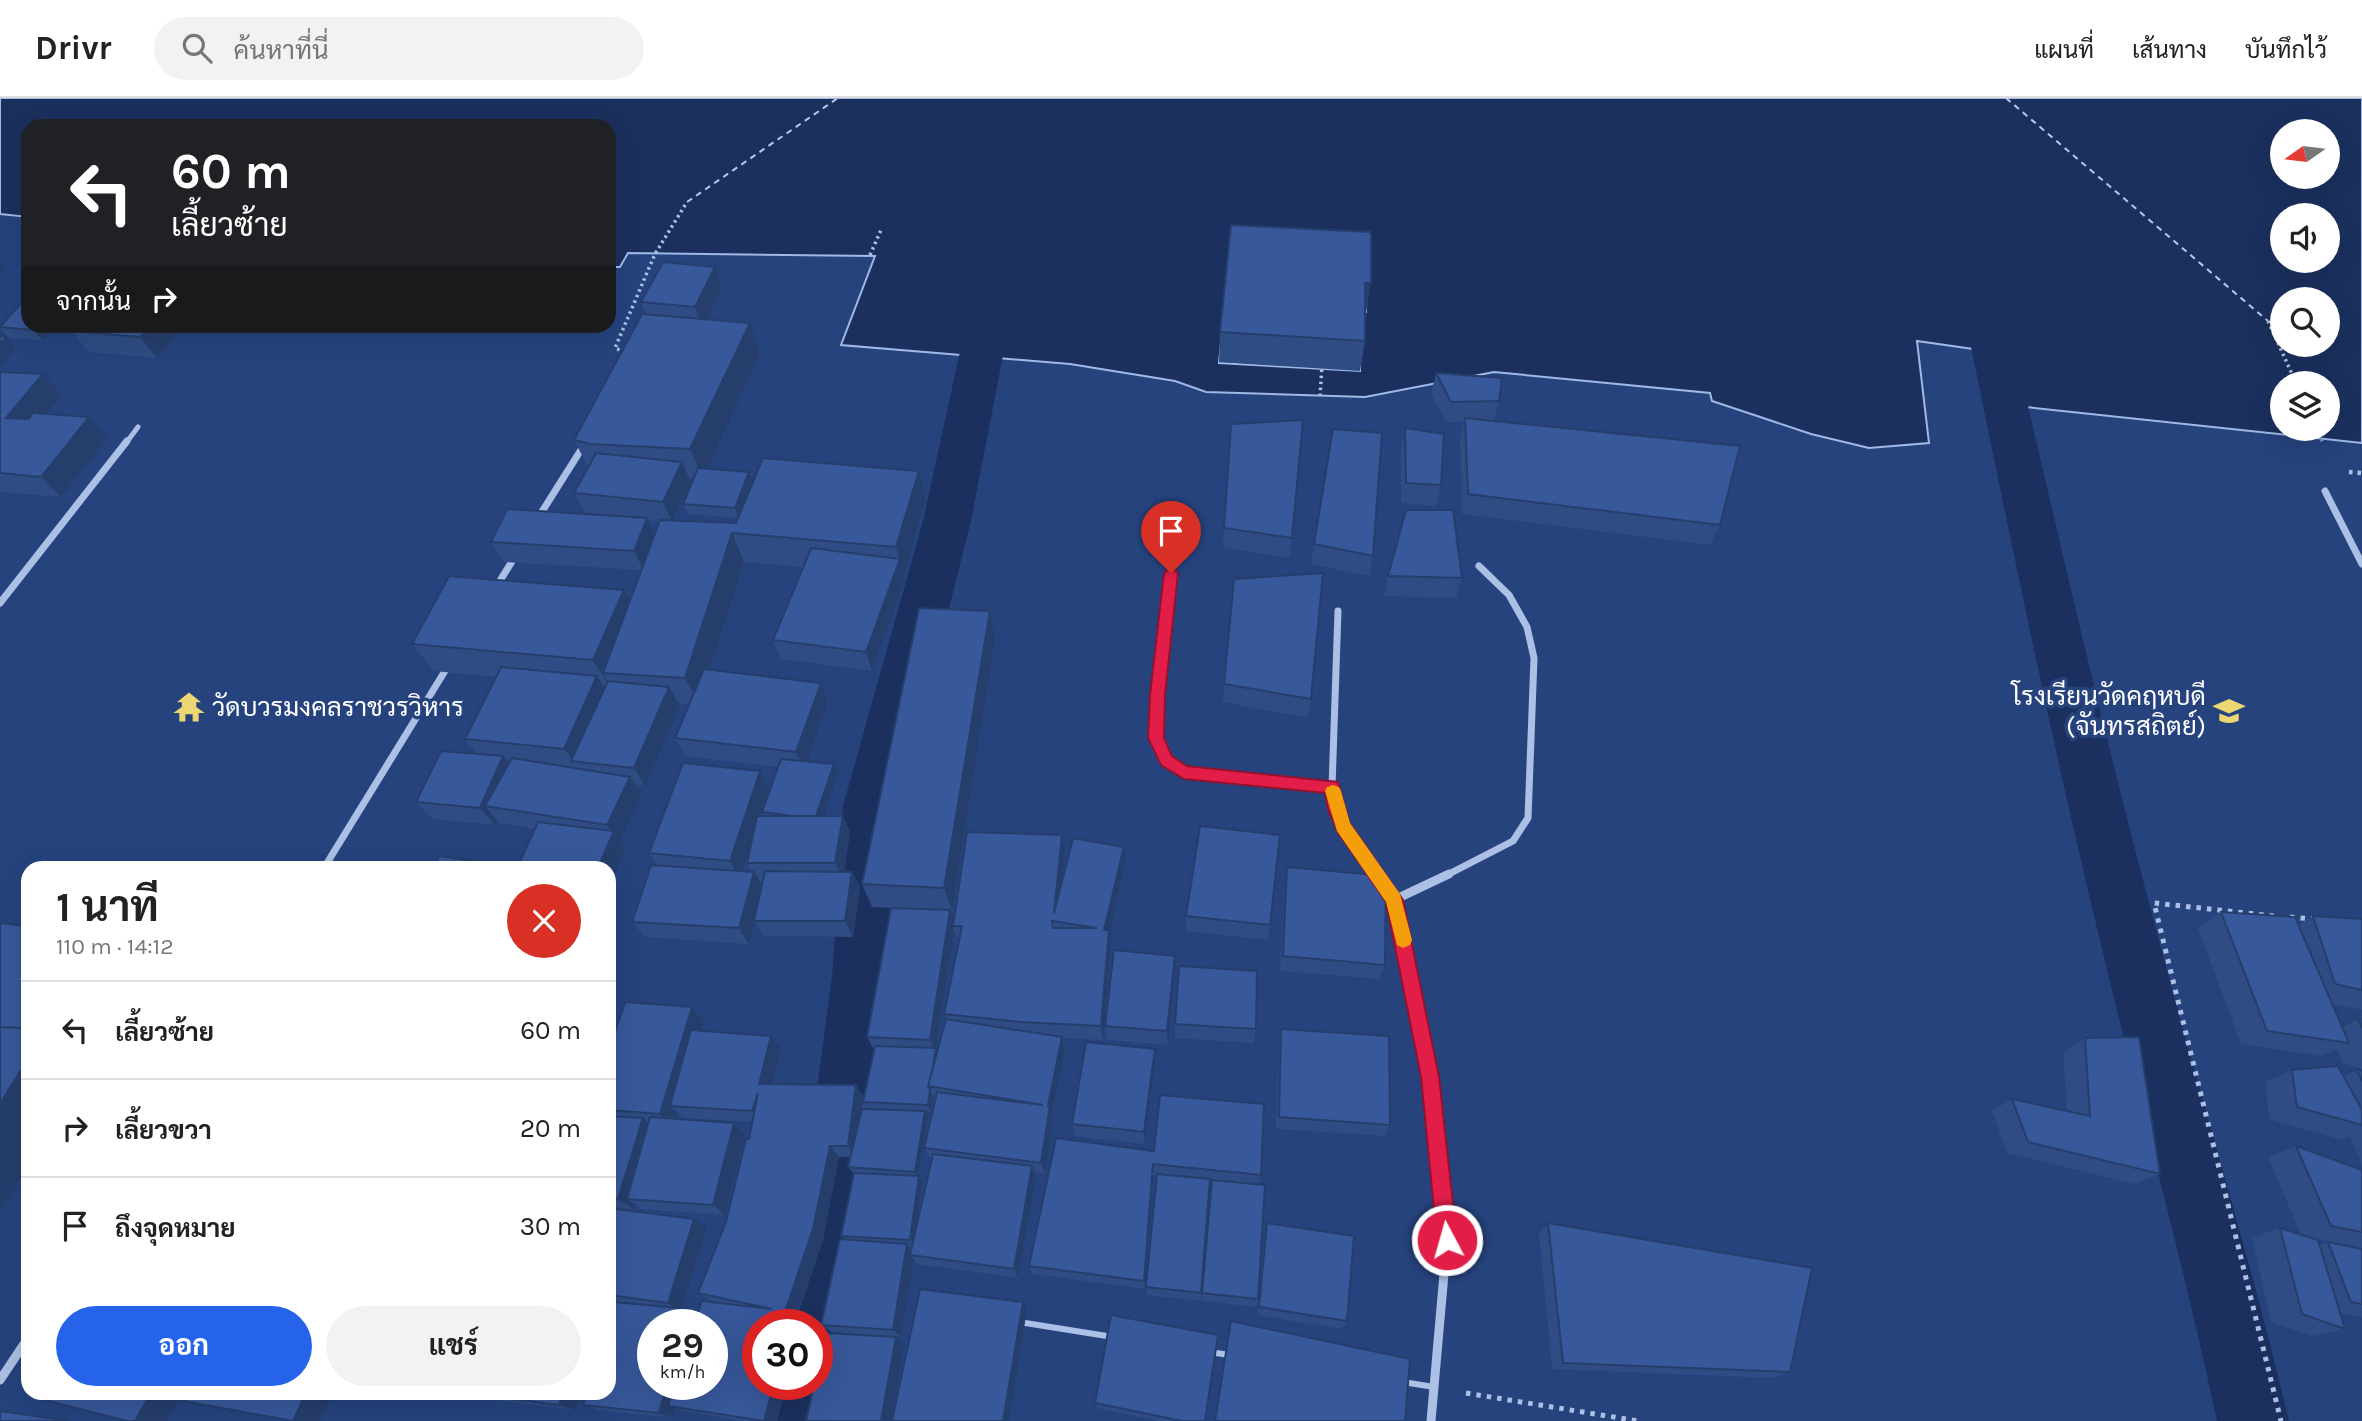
<!DOCTYPE html>
<html lang="th">
<meta charset="utf-8">
<style>
body{margin:0;font-family:Karla,Sarabun,sans-serif;background:#f2f2f2;color:#222;height:100vh;display:flex;flex-direction:column;font-size:26px;white-space:nowrap}
*{box-sizing:border-box;margin:0}
p{font-size:23px;color:#767676}
.icon{flex:none;width:38px;height:38px;fill:none;stroke:currentColor;stroke-width:2;stroke-linecap:round;stroke-linejoin:round}
.map{position:relative;flex:1;overflow:hidden}
.details{position:absolute;left:21px;top:763px;width:595px;height:539px;display:flex;flex-direction:column;background:#fff;border-radius:21px;box-shadow:0 7px 28px #0002}
.details>*{flex:none}
.hud{position:absolute;left:21px;top:21px;width:595px;height:214px;border-radius:21px;box-shadow:0 7px 28px #0002;background:#202124;color:#fff;overflow:hidden}
.needle{width:46px;rotate:256deg}
.controls{position:absolute;left:2270px;top:21px;display:grid;gap:14px}
.controls a{display:grid;place-items:center;width:70px;height:70px;border-radius:50%;background:#fff;box-shadow:0 7px 28px #0002;font-size:35px}
.speed{position:absolute;left:637px;top:1211px;display:flex;gap:14px;font-size:35px;font-weight:700;text-align:center}
.speed>*{display:grid;place-content:center;width:91px;height:91px;border-radius:50%;background:#fff;box-shadow:0 7px 28px #0002;line-height:1}
.speed small{font-size:18px;font-weight:400}
.speed .limit{border:10px solid #d22;background:#fff;color:#111}
.pin{position:absolute;display:grid;place-items:center;width:60px;height:60px;color:#fff;margin:-72px -30px;border-radius:50% 50% 50% 0;rotate:-45deg;box-shadow:0 0 7px #0007}
.pin .icon{rotate:45deg}
.me{position:absolute;width:77px;margin:-38px;rotate:354deg;stroke-linejoin:round;filter:drop-shadow(0 0 5px #0008)}
.turn{display:flex;align-items:center;gap:24px;height:147px;padding:0 35px;font-size:32px}
.turn .icon{width:91px;height:91px;stroke-width:2.5}
.turn b{display:block;font-size:49px;line-height:60px}
.then{display:flex;align-items:center;height:66px;padding:0 35px;background:#0003;gap:14px;font-size:26px}
.round{display:grid;place-items:center;flex:none;width:74px;height:74px;border-radius:37px;background:#f2f2f2}
.summary{display:flex;align-items:center;justify-content:space-between;height:119px;padding:0 35px}
h1{font-size:42px;font-weight:700;line-height:52px}
.button{display:flex;gap:14px;margin-top:auto;padding:14px 35px}
.button a{flex:1;height:80px;border-radius:42px;background:#2563eb;color:#fff;font-size:28px;font-weight:700;line-height:80px;text-align:center}
.button a+a{background:#f2f2f2;color:#222}
ul{padding:0;list-style:none}
li{display:flex;align-items:center;gap:21px;height:98px;padding:0 35px;border-top:2px solid #e0e0e0}
li div{flex:1}
li b{display:block;font-size:26px}
li em{font-style:normal}
header{display:flex;align-items:center;gap:42px;box-sizing:border-box;height:98px;padding:0 35px;background:#fff;border-bottom:2px solid #e0e0e0}
header strong{font-size:33px}
nav{display:flex;gap:38px;margin-inline-start:auto;font-size:24px}
.search{width:490px;height:63px;background:#f2f2f2;display:flex;align-items:center;gap:18px;box-sizing:border-box;padding:0 24px;border-radius:38px;color:#767676;font-size:26px}
.map>svg:first-child{display:block}
.water{fill:#1b305e;stroke:#a1b9e5;stroke-width:2;fill-rule:evenodd}
.lines{fill:none;stroke-linecap:round;stroke-linejoin:round}
.canal{fill:#1b305e;fill-rule:evenodd}
.ferry{stroke:#b7caed;stroke-width:2;stroke-dasharray:6 5;stroke-linecap:butt}
.path-far2{stroke:#acc0e5;stroke-width:3.5;stroke-dasharray:2.5 3.5;stroke-linecap:butt}
.path-far1{stroke:#acc0e5;stroke-width:4.5;stroke-dasharray:3.5 5;stroke-linecap:butt}
.path{stroke:#acc0e5;stroke-width:5;stroke-dasharray:4.5 6;stroke-linecap:butt}
.service-far1{stroke:#acc0e5;stroke-width:5}
.service{stroke:#acc0e5;stroke-width:6}
.minor-far2{stroke:#acc0e5;stroke-width:5}
.minor-far1{stroke:#acc0e5;stroke-width:7}
.minor{stroke:#acc0e5;stroke-width:9}
.wall{fill:#2f4c84;fill-rule:evenodd}
.shaded-wall{fill:#263e6c}
.building{fill:#37589a;stroke:#263e6c;stroke-width:2;fill-rule:evenodd}
.route{fill:#e11d48;stroke:#92132f;stroke-width:2}
.slow{fill:#f59e0b}
.labels{text-anchor:middle;dominant-baseline:central;stroke-width:7;stroke-linejoin:round;paint-order:stroke}
.poi-label{font-size:26px;fill:#fff;stroke:#26437e;text-anchor:end}
</style>
<header>
<strong>Drivr</strong>
<div class="search"><svg class="icon" aria-label="search" viewBox="0 0 24 24"><circle cx="10" cy="10" r="6"/><path d="M15 15l6 6"/></svg>ค้นหาที่นี่</div>
<nav><a>แผนที่</a><a>เส้นทาง</a><a>บันทึกไว้</a></nav>
</header>
<div class="map">
<svg width="2362" height="1323" viewBox="0 0 2362 1323">
<rect width="100%" height="100%" fill="#26437e"/>
<path class="water" d="M0 0H2362V345L2026 309 1980 252 1917 243 1929 345 1869 350 1811 336 1712 303 1710 295 1494 274 1365 299 1206 294 1175 283 1070 266 841 247 875 158 628 155 620 169H609V28H28V119L0 116ZM2282 33H2328V79H2282ZM2282 117H2328V163H2282ZM1230 157 1367 165 1366 214 1361 216 1360 273 1219 265ZM2282 201H2328V247H2282ZM2282 285H2328V331H2282Z"/>
<g class="lines">
<path class="canal" d="M996 172 1011 176 1017 185 971 423 899 708 892 879 852 1251 842 1276 846 1286 838 1323H766L774 1286H817V1227H785L832 879 843 708 923 423 975 185 981 176Z
M1983 192 1998 195 2004 205C2053 414 2100 623 2156 831 2199 995 2250 1158 2289 1323H2217C2182 1158 2136 995 2097 830 2047 623 2005 414 1962 205L1968 195Z"/>
<path class="ferry" d="M2006 0 2268 223
M687 104 838 0"/>
<path class="path-far2" d="M870 157 881 132
M2268 223 2296 285
M625 254 615 250 655 156 687 104
M1320 298 1322 268
M2317 331 2322 343"/>
<path class="path-far1" d="M2349 374 2362 375"/>
<path class="path" d="M2274 818 2154 805 2281 1323
M2290 819 2313 821
M1466 1295 1638 1323"/>
<path class="service-far1" d="M1176 426 1156 640 1166 663 1184 674 1332 689"/>
<path class="service" d="M1019 1224 1113 1239
M1209 1254 1230 1257
M1403 1284 1434 1289"/>
<path class="minor-far2" d="M126 345 138 329"/>
<path class="minor-far1" d="M2325 393 2362 466
M538 420 584 347
M496 489 516 457
M0 505 127 343
M1338 513 1332 689C1338 724 1357 749 1377 778
M324 770 448 568
M1445 778 1513 743 1528 720 1534 560 1527 529 1509 497 1479 468"/>
<path class="minor" d="M1376 776 1394 802 1430 979 1447 1142 1431 1323
M1394 802 1449 776
M0 1282 28 1240"/>
</g>
<path class="wall" d="M715 169 722 190 707 222 750 225 760 255 707 370 753 384 919 373 926 402 904 476 905 481 872 573 781 561 773 542 803 469 744 464 710 572 821 585 828 604 807 663 834 666 838 675 823 718H843L850 735 844 774H852L860 790 853 839 764 838 755 824 749 846 645 839 632 824 658 768 649 755 760 673 769 690 760 718H764L762 714 778 669 685 658 675 640 690 606 678 605 680 608 645 688 635 686 642 697 620 742 626 750 535 731 500 725 497 722 495 727 432 721 416 704 477 656 465 641 496 579 434 573 412 546 630 503 641 472 504 464 491 444 614 418 585 415 574 395 588 369 574 342 646 217 641 204ZM689 379 694 380 683 406 688 416 739 420 736 425 673 423 691 385ZM648 422 660 423 655 436ZM551 666 576 669 577 670ZM751 746 747 765 752 774 742 773Z
M1365 215V243L1360 273 1219 264 1220 234 1366 215Z
M0 228H57L43 242 9 240 0 230Z
M76 228H183L157 260 89 254 71 233Z
M0 274 62 297 47 316 108 340 61 399 0 394Z
M1436 275 1499 303 1494 323 1720 427 1710 447 1462 416 1460 341 1464 324H1446L1431 296Z
M1303 322 1290 460 1223 450 1224 430Z
M1405 330 1441 387 1436 408 1401 405V351Z
M1314 446 1373 458 1369 478 1311 466Z
M1388 478 1462 480 1456 500 1384 498Z
M990 513 995 541 952 813H950L953 822 1065 753 1061 786 1125 766 1110 833 1111 848 1103 942 1063 940 1065 952 1052 1015 1054 1020 1045 1076 1034 1074 1036 1079 1018 1180 917 1166 914 1162 901 1239 831 1234 821 1227 844 1141 841 1138 854 1075H853L848 1069 851 1059H839L823 1141 797 1219 804 1224 803 1227H758V1286H787L777 1323H743L683 1313 676 1311 674 1320 599 1312 583 1307 614 1204 609 1203V1110L707 1130 682 1211 698 1217 722 1206 711 1203 698 1195 726 1124 749 1041 752 1024 683 1020 677 1014 675 1021 745 1037 725 1117 641 1111 634 1106 633 1111 609 1109V952L692 909 704 923 701 933 781 951 772 986 856 987 864 1000 874 952 867 939 891 810 872 809 862 786ZM954 833 959 843 944 916 946 921 937 953 936 951ZM933 998 934 1000 936 1001 924 1050 931 1061 915 1134 922 1083 919 1078 928 1019 925 1013 931 1014Z
M1224 586 1311 601 1308 620 1223 604Z
M1280 737 1268 842 1186 833V818Z
M1287 769 1385 867 1380 881 1280 873 1285 785Z
M2221 814 2299 827 2313 818 2362 821V912L2332 906 2342 929 2358 921H2362V971L2342 965 2337 951 2321 958 2241 946 2198 830Z
M1175 858V872L1168 947 1107 942 1105 928Z
M1175 926 1256 931 1254 945 1175 940Z
M1281 931 1390 1027 1385 1038 1276 1031 1279 944Z
M2085 940 2160 1076 2135 1086 2007 1055 1992 1013 2012 1001 2067 1013 2063 954Z
M1155 951V965L1145 1046 1075 1038 1072 1026Z
M2292 972 2343 978 2357 972H2362V1067L2350 1038 2342 1042 2269 1021 2265 984Z
M1056 1040 1261 1077 1259 1086 1258 1201 1256 1209 1202 1203 1212 1083H1209L1201 1203 1147 1197 1146 1189 1157 1078 1153 1077 1145 1191 1033 1176 1029 1168Z
M2296 1048 2362 1072V1150L2307 1139 2319 1147 2328 1144 2362 1151V1219L2340 1215 2345 1231 2313 1238 2271 1224 2252 1140 2280 1130 2301 1137 2268 1059Z
M1267 1125 1347 1223 1342 1231 1257 1217 1265 1135Z
M1548 1125 1790 1274 1773 1280 1552 1271 1539 1135Z
M447 1295H582L576 1312 484 1301 469 1297 468 1299Z
M1095 1305 1205 1323H1158L1097 1310Z"/>
<path class="shaded-wall" d="M0 163 6 169 0 175Z
M715 169 722 190 703 230 695 209Z
M1365 185H1371L1366 215 1361 216Z
M750 225 760 255 703 380 690 351Z
M37 228H57L43 242 33 232Z
M149 228H183L157 260 140 239Z
M6 239 16 249 0 269V246Z
M43 276 62 297 27 341 6 320Z
M89 319 108 340 61 399 41 379Z
M682 364 691 385 672 424 663 404Z
M919 373 926 402 904 476 905 481 872 573 866 554 900 462 896 449Z
M749 374 753 384 739 420 735 410Z
M647 420 657 440 644 473 634 453Z
M732 435 744 464 699 606 685 580Z
M624 492 639 520 603 575 610 588V589L593 562Z
M990 513 995 541 952 813 944 790Z
M597 578 609 597 573 663 564 651Z
M821 585 828 604 804 672 796 654Z
M669 589 680 608 645 688 634 670Z
M503 658 518 676 485 708 497 722 495 727 480 710Z
M834 666 838 675 820 730 815 721Z
M760 673 769 690 740 780 730 763Z
M630 679 642 697 620 742 626 750 609 790V770H598L613 735 607 727Z
M843 718 850 735 843 782 835 765Z
M1062 737 1065 753 1058 824 1054 815Z
M1124 749 1125 766 1110 833 1111 848 1103 942 1101 928 1104 832Z
M754 774 764 790 749 846 739 830Z
M852 774 860 790 853 839 845 823Z
M950 812 955 827 953 828 954 833 936 951 939 957 931 988 935 954 930 942Z
M1175 858V872L1168 947 1167 933Z
M692 909 704 923 679 1008H670L677 1014 673 1028 660 1016Z
M771 938 781 951 769 999 759 986Z
M1062 939 1065 952 1052 1015 1054 1020 1045 1076 1041 1065 1048 1008Z
M1155 951V965L1145 1046 1144 1034Z
M28 961V1068L0 1114V1006Z
M856 987 864 1000 856 1059 848 1048Z
M930 992 933 998 931 1014 928 1007Z
M925 1013 928 1019 918 1079 915 1074Z
M643 1020 656 1032 627 1101 634 1106 633 1111 618 1101Z
M734 1025 745 1037 725 1117 713 1107Z
M830 1048 839 1059 823 1141 797 1219 804 1224 803 1227H791L785 1214Z
M1153 1066V1077L1145 1191 1144 1183Z
M1032 1068 1036 1079 1018 1180 1014 1171Z
M919 1078 922 1083 914 1146 910 1142Z
M694 1121 707 1130 681 1213 668 1205Z
M907 1146 915 1155 910 1157 914 1162 901 1239 893 1232Z
M1023 1204 1027 1212 1009 1323H1003Z
M689 1211 702 1219 700 1227H684Z
M896 1239 904 1246 891 1323H881Z
M667 1286H683L668 1308 676 1311 674 1320 659 1315Z
M774 1286H787L777 1323H764Z
M151 1295H183L167 1323H135Z
M306 1295H333L320 1323H293Z
M452 1295H470H464L469 1297 468 1299Z
M563 1295H582L576 1312 559 1307Z"/>
<path class="building" d="M1231 127 1371 134V185H1365V243L1220 234Z
M663 164 715 169 695 209 641 204Z
M21 205 28 206V228H37L33 232 0 229Z
M642 216 750 225 690 351 591 346 574 342Z
M76 228H149L140 239 71 233Z
M0 238 6 239 0 246Z
M0 274 43 276 6 320 29 321 33 315 89 319 41 379 0 375Z
M1436 275 1502 280 1499 303 1451 304Z
M1465 320 1740 348 1720 427 1468 396Z
M1303 322 1292 440 1224 430 1231 326Z
M1405 330 1444 336 1441 387 1406 385Z
M1333 331 1382 335 1373 458 1314 446Z
M596 355 682 364 663 404 574 395Z
M763 360 919 373 896 449 732 435 685 580 603 575 660 422 736 425Z
M698 370 749 374 735 410 683 406Z
M507 411 647 420 634 453 491 444Z
M1406 412H1453L1462 480 1388 478Z
M811 450 900 461 866 554 773 542Z
M1323 475 1311 601 1224 586 1234 481Z
M449 478 624 492 593 562 412 546Z
M919 510 990 513 944 790 862 786Z
M501 569 597 578 564 651 465 641Z
M704 571 821 585 796 654 675 640Z
M608 583 669 589 634 670 571 663Z
M441 653 503 658 480 710 416 704Z
M512 660 630 679 607 727 485 708Z
M781 661 834 666 816 718H792L762 714Z
M683 665 760 673 730 763 649 755Z
M757 718H843L835 765H747Z
M538 724 614 733 598 770H517Z
M1200 728 1280 737 1270 827 1186 818Z
M967 734 1062 737 1054 815 1073 740 1124 749 1104 832H1109L1101 928 1021 924 944 916 962 828H953ZM1052 823 1097 830H1053Z
M439 758 492 766 490 770H433Z
M651 767 754 774 739 830 632 824Z
M1287 769 1386 778 1385 867 1283 858Z
M765 773 852 774 845 823H754Z
M891 810 950 812 930 942 867 939Z
M2221 814 2295 819 2349 945 2267 933Z
M2313 818 2362 821V892L2335 886Z
M0 825 28 828V933L21 930 0 929Z
M1114 852 1175 858 1167 933 1105 928Z
M1179 868 1257 873 1256 931 1175 926Z
M625 904 692 909 660 1016 609 1012V952Z
M946 921 1062 939 1048 1008H1050L1041 1065 924 1050 937 994 1043 1007 928 988Z
M2358 921H2362V930Z
M0 929 21 930 28 933V961L0 1006Z
M1281 931 1389 938 1390 1027 1279 1019Z
M691 932 771 938 759 986 856 987 848 1048H830L813 1131 785 1214 793 1217 791 1227H758V1286H774L764 1323 668 1308 675 1286H712V1227H694L702 1203 772 1211 698 1195 726 1124 746 1041H749L758 995 752 1013 670 1008Z
M2139 939 2160 1076 2028 1044 2012 1001 2090 1018 2085 940Z
M1086 944 1155 951 1144 1034 1072 1026Z
M875 948 936 950 933 968 928 988 930 992 928 1007 863 1004Z
M2338 968 2362 1012V1027L2297 1009 2292 972Z
M2357 972H2362V983Z
M1160 997 1264 1006 1261 1077 1153 1066 1144 1183 1029 1168 1056 1040 1154 1053Z
M862 1011 925 1013 915 1074 848 1069Z
M609 1018 643 1020 618 1101 609 1100Z
M650 1019 734 1025 713 1107 627 1101Z
M2296 1048 2362 1072V1134L2331 1128Z
M933 1056 1032 1068 1014 1171 910 1157Z
M854 1075 919 1078 910 1142 841 1138Z
M1157 1076 1210 1081 1201 1195 1146 1189Z
M1212 1082 1265 1087 1258 1201 1202 1195Z
M609 1110 694 1121 668 1205 609 1197Z
M1267 1125 1354 1138 1347 1223 1259 1209Z
M1548 1125 1812 1170 1790 1274 1563 1265Z
M2280 1130 2318 1142 2345 1231 2302 1216Z
M840 1141 907 1146 893 1232 821 1227Z
M2328 1144 2362 1151V1206L2351 1204Z
M920 1191 1023 1204 1003 1323H892Z
M614 1204 689 1211 684 1227H653V1286H667L659 1315 583 1307 586 1295H609V1220Z
M1111 1217 1218 1237 1205 1323H1182L1095 1305Z
M1231 1223 1410 1261 1405 1323H1215Z
M825 1235 896 1239 881 1323H806L814 1286H817V1271Z
M31 1295H151L135 1323H127L29 1298Z
M164 1295H306L293 1323 162 1299Z
M464 1295H563L559 1307Z
M0 1313 69 1323H0Z"/>
<path class="route" d="M1171 469 1178 475 1165 597 1164 640 1172 658 1187 668 1338 684 1349 724 1403 802 1439 979 1457 1142 1454 1149 1447 1151 1440 1149 1437 1142 1421 979 1386 804 1337 733 1328 711 1325 695 1184 681 1161 667 1148 640 1150 597 1164 475Z"/>
<path class="slow" d="M1333 687 1339 689 1341 693 1350 725 1400 796 1412 842 1410 847 1403 850 1397 847 1386 804 1337 733 1325 693 1327 689Z"/>
<defs>
<g id="temple-bare" transform="scale(2.415)"><path d="M0-6L5-2H3V0L6.5 2.5H4V6H1.5V3h-3V6H-4V2.5H-6.5L-3 0V-2H-5Z" fill="#edd772" stroke="#26437e" stroke-width="2.5" paint-order="stroke"/></g>
<g id="school-bare" transform="scale(2.415)"><path d="M0-5L7-2L0 1L-7-2ZM-4 1L0 2.5L4 1V4Q0 6-4 4Z" fill="#edd772" stroke="#26437e" stroke-width="2.5" paint-order="stroke"/></g>
</defs>
<g fill-rule="evenodd">
<use href="#temple-bare" x="189" y="609"/>
<use href="#school-bare" x="2229" y="613"/>
</g>
<g class="labels">
<g class="poi-label">
<text x="2206" y="598">โรงเรียนวัดคฤหบดี<tspan x="2206" dy="30">(จันทรสถิตย์)</tspan></text>
<text x="212" y="609" text-anchor="start">วัดบวรมงคลราชวรวิหาร</text>
</g>
</g>
</svg>
<div class="controls">
<a><svg class="needle" viewBox="-14 -14 28 28"><path d="M0-13l5 13h-10z" fill="#e53935"/><path d="M0 13l5-13h-10z" fill="#767676"/></svg></a>
<a><svg class="icon" aria-label="sound" viewBox="0 0 24 24"><path d="M4 9h4l5-4v14l-5-4H4zM17 9q2 3 0 6"/></svg></a>
<a><svg class="icon" aria-label="search" viewBox="0 0 24 24"><circle cx="10" cy="10" r="6"/><path d="M15 15l6 6"/></svg></a>
<a><svg class="icon" aria-label="layers" viewBox="0 0 24 24"><path d="M12 4l9 5-9 5-9-5zM3 14l9 5 9-5"/></svg></a>
</div>
<div class="speed"><div>29<small>km/h</small></div><div class="limit">30</div></div>
<div class="pin" style="left:1171px;top:475px;background:#d93025"><svg class="icon" aria-label="arrive" viewBox="0 0 24 24"><path d="M6 21V4h12l-3 4 3 4H6"/></svg></div>
<svg class="me" style="left:1447px;top:1142px" viewBox="-20 -20 40 40"><circle r="17" fill="#e11d48" stroke="#fff" stroke-width="3"/><path d="M0-11L8 9 0 5-8 9z" fill="#fff"/></svg>
<div class="hud">
<div class="turn"><svg class="icon" aria-label="left" viewBox="0 0 24 24"><path d="M17 20v-9H6M10 6l-5 5 5 5"/></svg><div><b>60 m</b>เลี้ยวซ้าย</div></div>
<div class="then">จากนั้น<svg class="icon" aria-label="right" viewBox="0 0 24 24"><path d="M7 20v-9h11M14 6l5 5-5 5"/></svg></div>
</div>
<section class="details">
<div class="summary"><div><h1>1 นาที</h1><p>110 m · 14:12</p></div><a class="round" style="background:#d93025;color:#fff"><svg class="icon" aria-label="close" viewBox="0 0 24 24"><path d="M6 6l12 12M18 6L6 18"/></svg></a></div>
<ul>
<li><svg class="icon" aria-label="left" viewBox="0 0 24 24"><path d="M17 20v-9H6M10 6l-5 5 5 5"/></svg><div><b>เลี้ยวซ้าย</b></div><em>60 m</em></li>
<li><svg class="icon" aria-label="right" viewBox="0 0 24 24"><path d="M7 20v-9h11M14 6l5 5-5 5"/></svg><div><b>เลี้ยวขวา</b></div><em>20 m</em></li>
<li><svg class="icon" aria-label="arrive" viewBox="0 0 24 24"><path d="M6 21V4h12l-3 4 3 4H6"/></svg><div><b>ถึงจุดหมาย</b></div><em>30 m</em></li>
</ul>
<div class="button"><a>ออก</a><a>แชร์</a></div>
</section>
</div>
